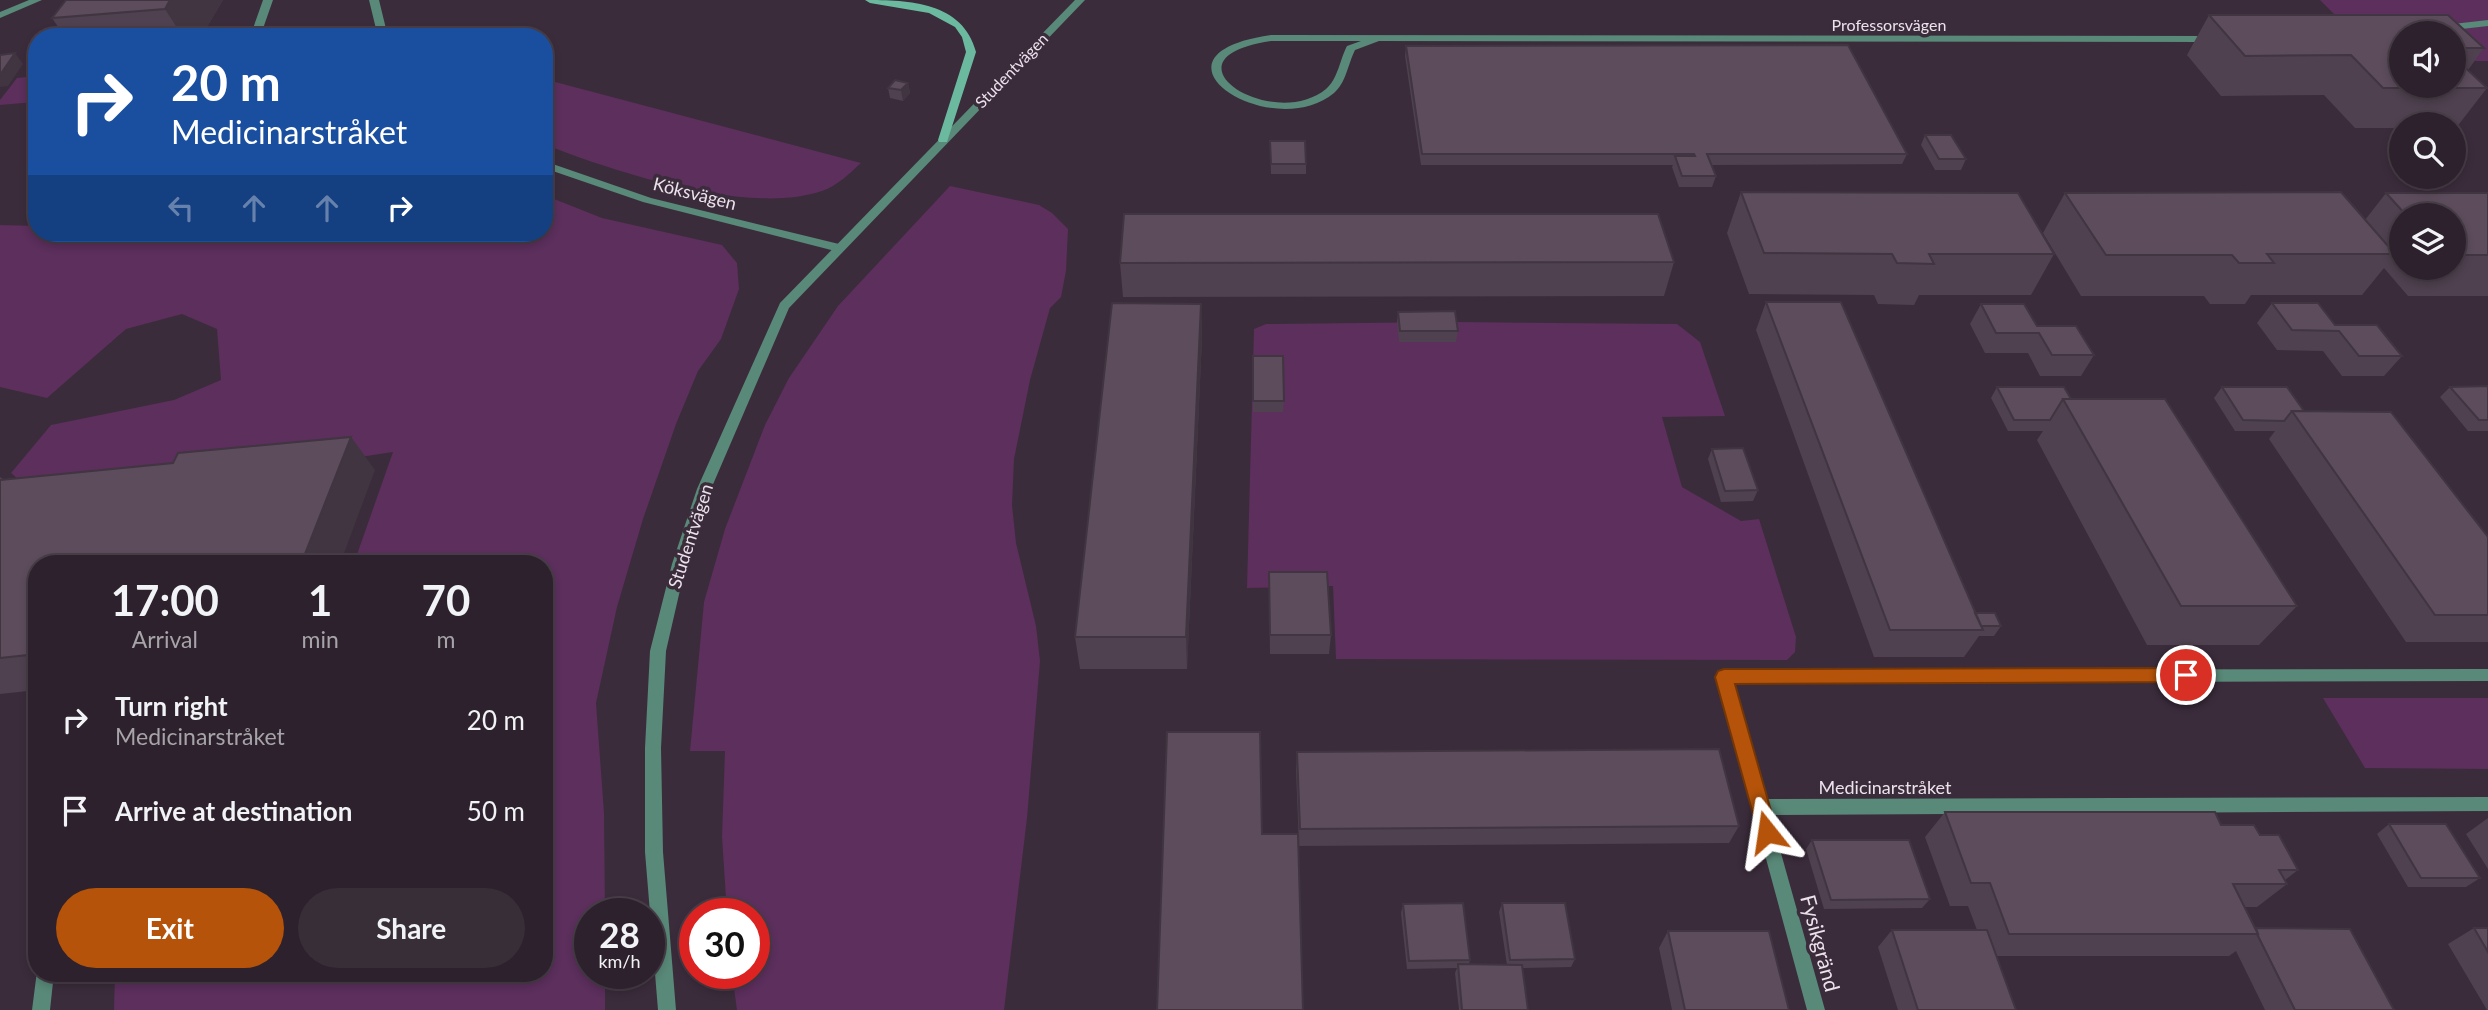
<!DOCTYPE html>
<meta charset="utf-8">
<style>
body{margin:0;font-family:Lato,sans-serif;background:#382e38;color:#f1f3f6;height:100vh;display:flex;flex-direction:column;font-size:26px;white-space:nowrap}
*{box-sizing:border-box;margin:0}
p{font-size:23px;color:#a6a3a9}
.icon{flex:none;width:38px;height:38px;fill:none;stroke:currentColor;stroke-width:2;stroke-linecap:round;stroke-linejoin:round}
.map{position:relative;flex:1;overflow:hidden}
.sheet{position:absolute;left:28px;top:555px;width:525px;height:427px;display:flex;flex-direction:column;background:#2c212c;border-radius:28px;box-shadow:0 4px 10px #0003,0 0 0 2px #483e48}
.sheet>*{flex:none}
.hud{position:absolute;left:28px;top:28px;width:525px;height:214px;border-radius:28px;box-shadow:0 4px 10px #0003,0 0 0 2px #483e48;background:#1a4fa0;color:#fff;overflow:hidden}
.tools{position:absolute;left:2389px;top:21px;display:grid;gap:14px}
.tools a{display:grid;place-items:center;width:77px;height:77px;border-radius:50%;background:#2c212c;box-shadow:0 4px 10px #0003,0 0 0 2px #483e48;font-size:35px}
.speed{position:absolute;left:574px;top:898px;display:flex;gap:14px;font-size:35px;font-weight:700;text-align:center}
.speed>*{display:grid;place-content:center;width:91px;height:91px;border-radius:50%;background:#2c212c;box-shadow:0 4px 10px #0003,0 0 0 2px #483e48;line-height:1}
.speed small{font-size:18px;font-weight:400}
.speed .limit{border:10px solid #d22;background:#fff;color:#111}
.pin{position:absolute;display:grid;place-items:center;width:60px;height:60px;color:#fff;margin:-30px;border:4px solid #fff;border-radius:50%;box-shadow:0 2px 7px #0007}
.me{position:absolute;width:77px;margin:-38px;rotate:345deg;stroke-linejoin:round;filter:drop-shadow(0 0 5px #0008)}
.turn{display:flex;align-items:center;gap:24px;height:147px;padding:0 28px;font-size:32px}
.turn .icon{width:91px;height:91px;stroke-width:2.5}
.turn b{display:block;font-size:49px;line-height:60px}
.lanes{display:flex;align-items:center;height:66px;padding:0 28px;background:#0003;justify-content:center;gap:35px;direction:ltr}
.lanes .off{opacity:.35}
.eta{display:flex;justify-content:space-evenly;align-items:center;height:119px;text-align:center}
.eta b{font-size:42px;font-weight:700;line-height:49px}
.cta{display:flex;gap:14px;margin-top:auto;padding:14px 28px}
.cta a{flex:1;height:80px;border-radius:42px;background:#b45309;color:#fff;font-size:28px;font-weight:700;line-height:80px;text-align:center}
.cta a+a{background:#382e38;color:#f1f3f6}
ul{padding:0;list-style:none}
li{display:flex;align-items:center;gap:21px;height:91px;padding:0 28px}
li div{flex:1}
li b{display:block;font-size:26px}
li em{font-style:normal}
.map>svg:first-child{display:block}
.green{fill:#5c2f5d}
.lines{fill:none;stroke-linecap:round;stroke-linejoin:round}
.service{fill:#598978;fill-rule:evenodd}
.minor{fill:#598978;fill-rule:evenodd}
.tertiary{fill:#598978;fill-rule:evenodd}
.secondary{fill:#6bba9f;fill-rule:evenodd}
.wall{fill:#4f414f;fill-rule:evenodd}
.shaded-wall{fill:#403540}
.building{fill:#5c4c5c;stroke:#403540;stroke-width:2}
.route{fill:#b45309;stroke:#753606;stroke-width:2}
.labels{text-anchor:middle;dominant-baseline:central;stroke-width:7;stroke-linejoin:round;paint-order:stroke}
.far-street-label{font-size:16px;fill:#ece2ec;stroke:#3b2c3b}
.street-label{font-size:18px;fill:#ece2ec;stroke:#3b2c3b}
.near-street-label{font-size:21px;fill:#ece2ec;stroke:#3b2c3b}
</style>
<div class="map">
<svg width="2488" height="1010" viewBox="0 0 2488 1010">
<rect width="100%" height="100%" fill="#3b2c3b"/>
<path class="green" d="M2320 0H2488V61H2467L2454 33 2437 29 2353 40 2347 27Z
M37 76 35 102 0 105V100L17 78Z
M544 79 861 163C850 173 837 186 822 191 749 216 614 172 544 144Z
M950 186 1039 205 1052 213 1068 229 1066 271 1061 297 1050 308 1030 380 1014 459 1012 505 1016 543 1036 626 1040 661 1027 818 1004 1010H737L732 973H754V914L727 913 722 837 725 751H690L704 602 725 529 765 425 789 378 838 306Z
M544 195 602 218 722 245 737 263 739 289 721 339 698 371 676 424 643 519 617 607 596 703 604 813 605 913 590 914V973H605V1010H114L115 973H544V564L354 563 393 452 280 469 30 489 11 473 51 425 174 400 221 380 217 329 182 314 126 329 47 398 0 387V225L37 226V233H544Z
M1453 322 1677 324 1700 342 1725 416 1662 417 1682 487 1741 521 1759 519 1796 637 1795 652 1787 660 1336 659 1333 586 1247 588 1254 329 1266 324Z
M2323 698H2488V769L2365 768Z"/>
<g class="lines">
<path class="service" d="M263 0H273L260 37H250Z
M2488 669V681L1734 683 1766 799 2488 797V811L1760 815 1754 812 1752 807 1716 677 1719 672 1724 670Z
M37 971V973H54L50 1010H32Z"/>
<path class="minor" d="M29 0H42L0 18V12Z
M369 0H379L388 37H378Z
M2488 20V26L2444 31 2439 28 2444 25Z
M1271 35 2214 36 2219 39 2214 42 1379 41 1355 50C1348 64 1346 83 1334 93 1271 145 1132 55 1271 35ZM1271 41H1361L1347 46C1340 59 1338 79 1326 89 1272 133 1155 58 1271 41Z
M544 161 651 198 839 244 845 248 839 252 643 202 544 168Z
M1760 799 1766 802 1768 807 1825 1010H1807L1752 807 1754 802Z"/>
<path class="tertiary" d="M1075 0H1085L789 308 711 489 686 564 666 651 661 748 663 852 676 1010H658L645 852V748L650 651 672 564 697 489 780 303Z"/>
<path class="secondary" d="M865 0C909 0 963 2 976 52L947 142H939L938 140 966 52 962 37 955 27 929 13 870 3Z"/>
</g>
<path class="wall" d="M223 0 201 37H65L52 18Z
M2209 15H2448L2484 48 2468 70 2487 88 2456 128H2454V124H2401V128H2355L2324 95 2221 96 2187 55ZM2401 33H2454V86H2401Z
M1406 46 1907 154 1902 164 1711 165 1716 176 1712 187H1679L1672 167 1673 165H1421L1405 56Z
M908 83 910 93 903 101 890 98 888 88Z
M1925 135 1966 159 1961 170H1935L1921 145Z
M1270 141 1306 164V174H1271Z
M1741 192 2054 254 2031 295H1919L1914 305 1878 304 1874 295 1749 294 1727 233Z
M2065 193 2365 220 2386 193H2488V296H2408L2384 268 2362 295H2251L2245 304H2210L2204 296H2081L2043 233ZM2401 215H2454V268H2401Z
M1674 262 1664 296 1123 297 1120 263Z
M1766 302 1975 613 2001 626 1994 636H1979L1964 657H1874L1756 330Z
M2272 303 2335 325 2402 356 2384 376H2342L2323 351 2277 350 2257 323Z
M1201 304 1202 338 1187 669H1080L1075 637Z
M1981 304 2037 326 2094 355 2081 376H2040L2028 353H1985L1970 324Z
M1398 312 1458 331 1456 342H1399L1397 322Z
M1253 356 1284 401 1283 412H1253Z
M2488 386V431H2468L2440 397 2450 387Z
M1997 387 2071 399 2297 606 2259 645H2147L2037 440 2043 431H2008L1991 398Z
M2222 387 2304 411 2488 537V642H2406L2269 439 2275 431H2235L2214 398Z
M1712 449 1758 490 1753 501 1721 502 1708 459Z
M375 470 37 564V690L0 694V477L3 479Z
M1269 572 1331 635 1329 654H1270Z
M1297 752 1739 826 1729 843 1299 846 1296 770Z
M1945 812 2221 825 2260 835 2298 870 2285 880 2287 884 2257 907H2245L2256 928 2394 1010H2265L2236 951 2229 956H1996L2016 1010H1898L1878 947 1892 930H1977L1968 906H1950L1925 837Z
M2488 818V869L2466 834Z
M2389 824 2480 878 2466 887H2408L2377 834Z
M1812 840 1930 899 1922 908 1824 909 1806 849Z
M1502 903 1575 959 1571 967 1522 968 1528 1010H1459L1455 973 1457 968 1407 969 1401 913 1403 904 1470 960 1469 964 1507 965 1499 912Z
M2474 928H2488V1010H2487L2448 944Z
M1668 931 1789 1010H1672L1659 948Z"/>
<path class="shaded-wall" d="M170 0H223L201 37H183L165 9Z
M15 53 23 64 8 86 0 87V75Z
M908 83 910 93 903 101 901 90Z
M1201 304 1202 338 1187 669 1186 637Z
M351 437 375 470 340 564H301Z"/>
<path class="building" d="M66 0H170L165 9 52 18Z
M2209 15H2448L2484 48H2454V33H2401V86H2454V57L2487 88H2383L2351 55 2245 56Z
M1848 45 1907 154H1707L1716 176H1682L1675 156H1695L1694 154H1422L1406 46Z
M15 53 0 75V55Z
M895 80 908 83 901 90 888 88Z
M1925 135H1951L1966 159H1939Z
M1270 141H1305L1306 164H1271Z
M1741 192 2018 193 2054 254H1929L1934 264 1897 263 1892 254 1764 253Z
M2341 192 2395 254H2267L2274 263H2239L2232 255H2106L2065 193Z
M2386 193H2488V255H2454V215H2406Z
M1124 214H1658L1674 262 1120 263Z
M1766 302H1841L1983 630H1890Z
M1112 303 1201 304 1186 637H1075Z
M2272 303H2318L2335 325H2377L2402 356H2359L2339 331 2292 330Z
M1981 304H2024L2037 326H2076L2094 355H2052L2039 333H1996Z
M1455 311 1458 331H1400L1398 312Z
M1253 356H1283L1284 401H1253Z
M2488 386V420H2479L2450 387Z
M1997 387H2064L2071 399H2063L2050 420H2014Z
M2222 387H2287L2304 411H2292L2284 421 2243 420Z
M2063 399H2165L2297 606H2181Z
M2292 411 2391 412 2488 537V615H2435Z
M351 437 301 564H37V654L0 658V480L173 463 178 453Z
M1743 448 1758 490 1725 491 1712 449Z
M1269 572H1327L1331 635H1270Z
M1975 613H1995L2001 626H1981Z
M1167 732H1260L1262 834H1298L1303 1010H1157Z
M1719 749 1739 826 1300 829 1297 752Z
M1945 812H2215L2221 825H2254L2260 835H2279L2298 870H2279L2287 884H2233L2258 934H2009L1990 883H1971Z
M2389 824H2446L2480 878H2421Z
M1812 840H1909L1930 899 1831 900Z
M1463 903 1470 960 1409 961 1403 904Z
M1502 903H1565L1575 959 1510 960Z
M2256 928 2350 929 2394 1010H2295L2257 934H2258Z
M2474 928H2488V952Z
M1892 930H1987L2016 1010H1918Z
M1668 931H1769L1789 1010H1685Z
M1458 964 1522 965 1528 1010H1462Z"/>
<path class="route" d="M2186 668 2193 670 2195 675 2193 680 2186 682 1735 684 1777 832 1774 838 1767 841 1760 838 1758 832 1715 677 1718 671 1724 669Z"/>
<g class="labels">
<g class="far-street-label">
<text x="1889" y="24">Professorsvägen</text>
<text transform="translate(1011 70) rotate(-46)">Studentvägen</text>
</g>
<g class="street-label">
<text transform="translate(695 193) rotate(14)">Köksvägen</text>
<text transform="translate(690 536) rotate(-72)">Studentvägen</text>
<text x="1885" y="787">Medicinarstråket</text>
</g>
<g class="near-street-label">
<text transform="translate(1821 943) rotate(75)">Fysikgränd</text>
</g>
</g>
</svg>
<div class="tools">
<a><svg class="icon" aria-label="sound" viewBox="0 0 24 24"><path d="M4 9h4l5-4v14l-5-4H4zM17 9q2 3 0 6"/></svg></a>
<a><svg class="icon" aria-label="search" viewBox="0 0 24 24"><circle cx="10" cy="10" r="6"/><path d="M15 15l6 6"/></svg></a>
<a><svg class="icon" aria-label="layers" viewBox="0 0 24 24"><path d="M12 4l9 5-9 5-9-5zM3 14l9 5 9-5"/></svg></a>
</div>
<div class="speed"><div>28<small>km/h</small></div><div class="limit">30</div></div>
<div class="pin" style="left:2186px;top:675px;background:#d93025"><svg class="icon" aria-label="arrive" viewBox="0 0 24 24"><path d="M6 21V4h12l-3 4 3 4H6"/></svg></div>
<svg class="me" style="left:1767px;top:832px" viewBox="-20 -20 40 40"><path d="M0-17L14 15 0 8-14 15z" fill="#b45309" stroke="#fff" stroke-width="4"/></svg>
<div class="hud">
<div class="turn"><svg class="icon" aria-label="right" viewBox="0 0 24 24"><path d="M7 20v-9h11M14 6l5 5-5 5"/></svg><div><b>20 m</b>Medicinarstråket</div></div>
<div class="lanes"><svg class="icon off" aria-label="left" viewBox="0 0 24 24"><path d="M17 20v-9H6M10 6l-5 5 5 5"/></svg><svg class="icon off" aria-label="ahead" viewBox="0 0 24 24"><path d="M12 20V5M6 11l6-6 6 6"/></svg><svg class="icon off" aria-label="ahead" viewBox="0 0 24 24"><path d="M12 20V5M6 11l6-6 6 6"/></svg><svg class="icon" aria-label="right" viewBox="0 0 24 24"><path d="M7 20v-9h11M14 6l5 5-5 5"/></svg></div>
</div>
<section class="sheet">
<div class="eta">
<div><b>17:00</b><p>Arrival</p></div>
<div><b>1</b><p>min</p></div>
<div><b>70</b><p>m</p></div>
</div>
<ul>
<li><svg class="icon" aria-label="right" viewBox="0 0 24 24"><path d="M7 20v-9h11M14 6l5 5-5 5"/></svg><div><b>Turn right</b><p>Medicinarstråket</p></div><em>20 m</em></li>
<li><svg class="icon" aria-label="arrive" viewBox="0 0 24 24"><path d="M6 21V4h12l-3 4 3 4H6"/></svg><div><b>Arrive at destination</b></div><em>50 m</em></li>
</ul>
<div class="cta"><a>Exit</a><a>Share</a></div>
</section>
</div>
